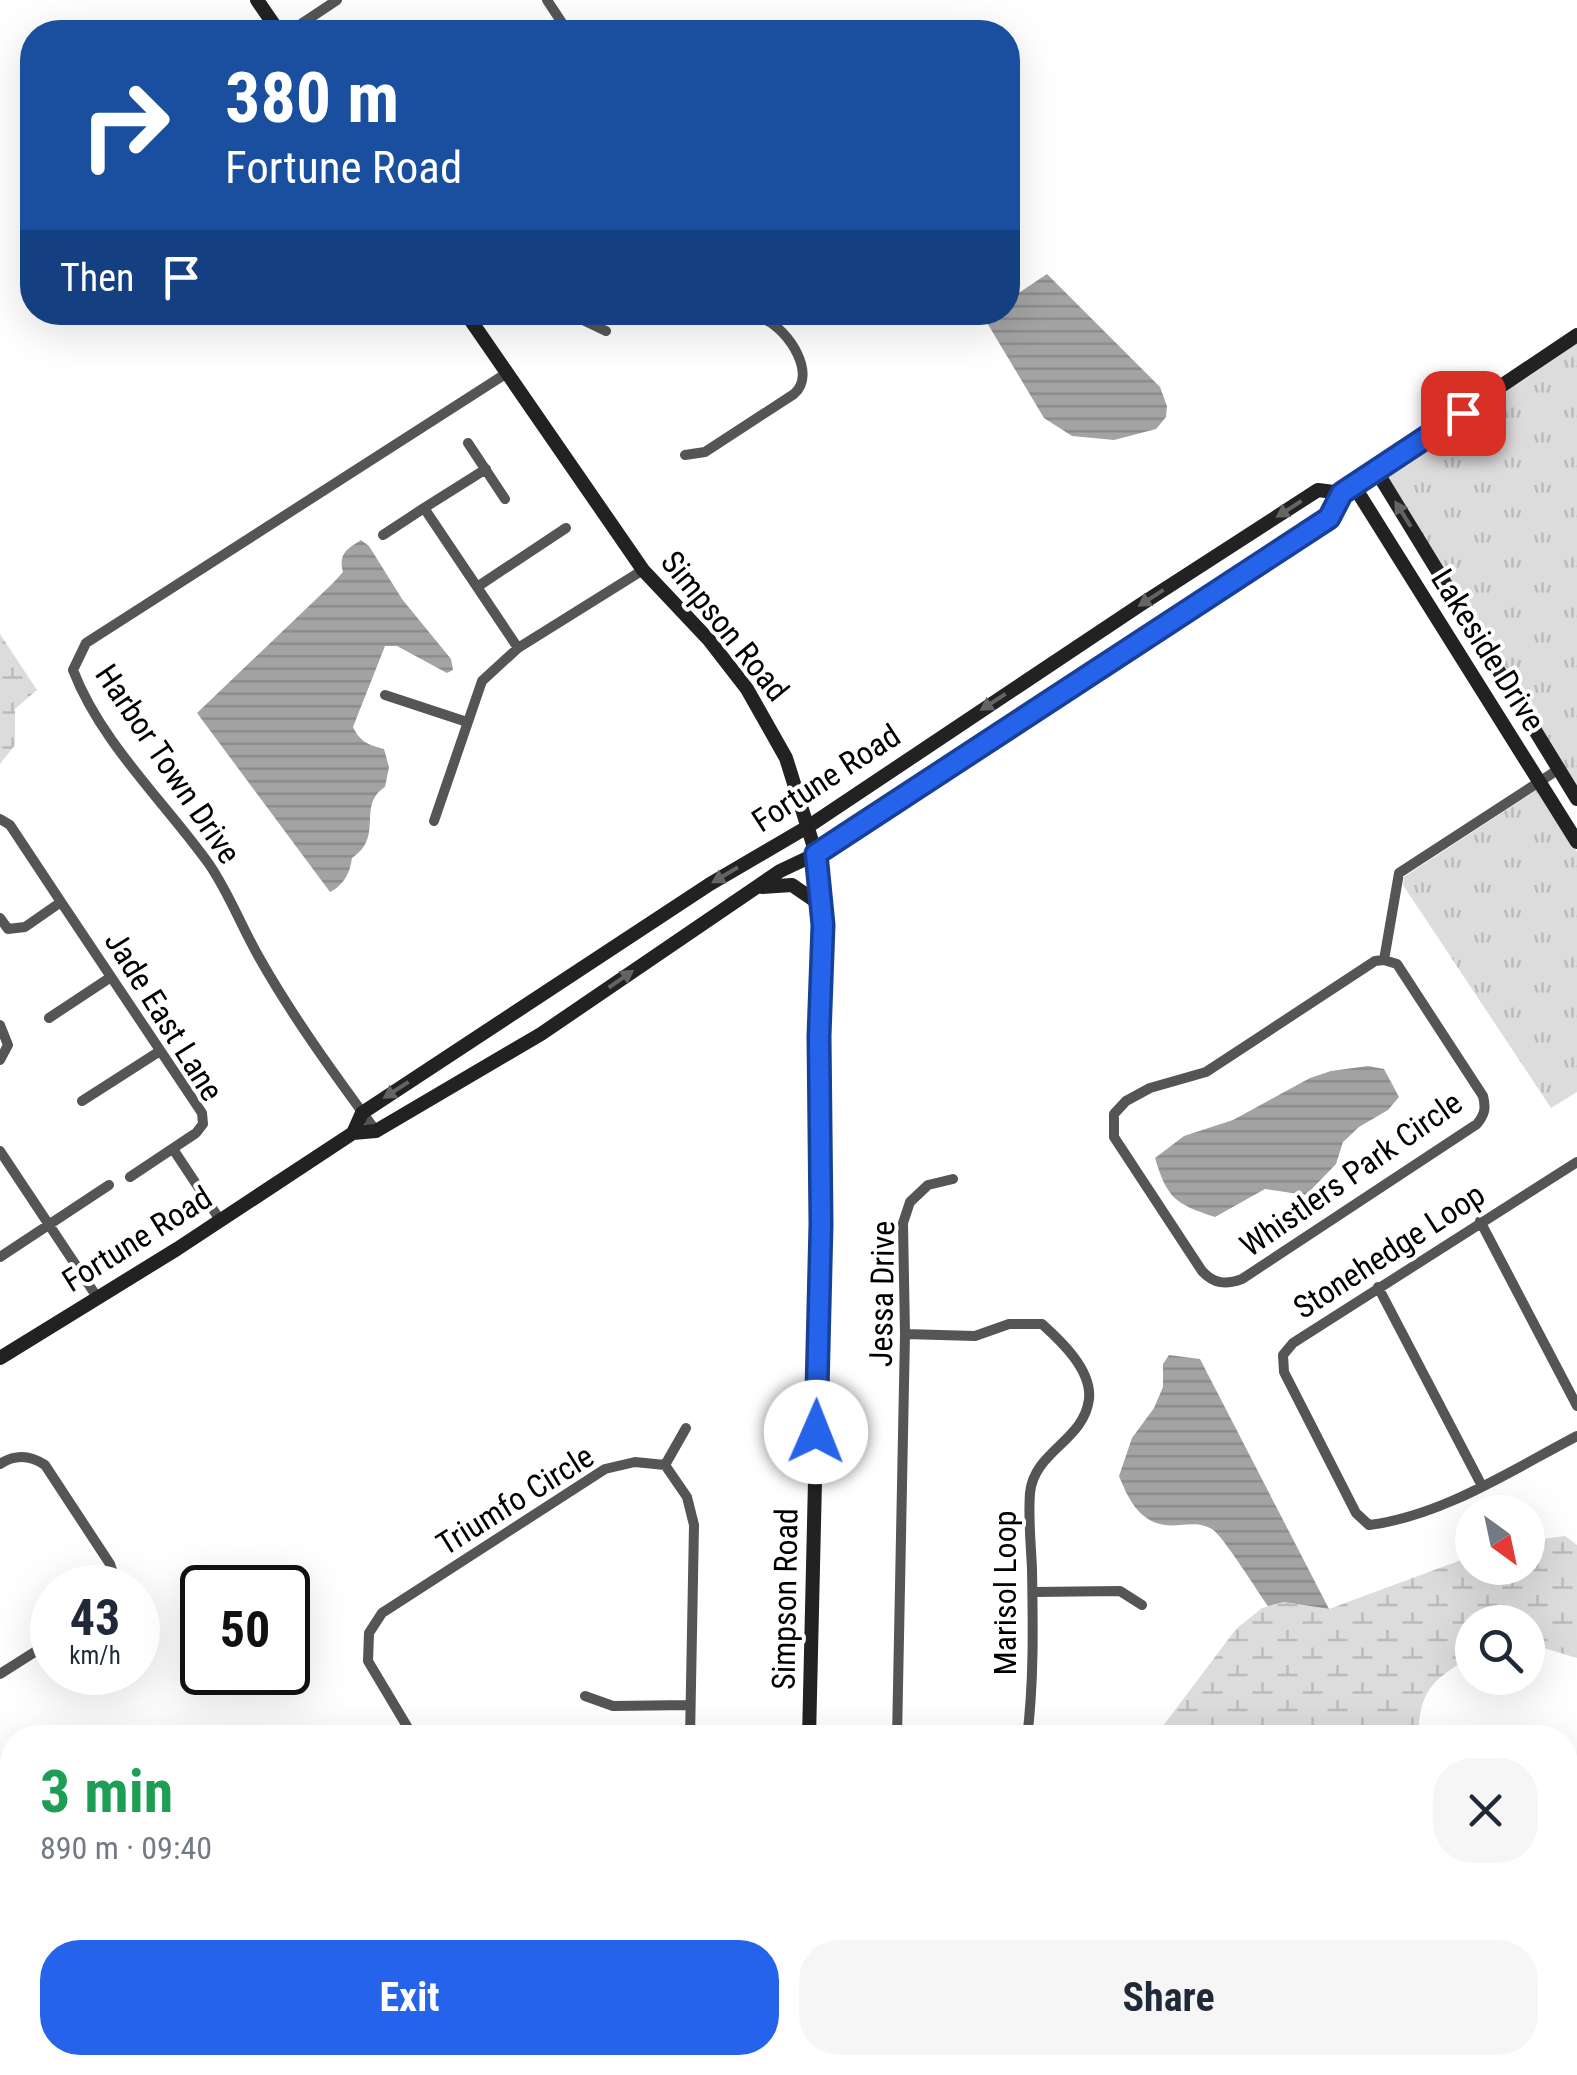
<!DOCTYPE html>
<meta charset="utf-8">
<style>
body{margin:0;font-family:"Roboto Condensed",sans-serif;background:#f6f6f7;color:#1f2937;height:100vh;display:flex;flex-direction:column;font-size:38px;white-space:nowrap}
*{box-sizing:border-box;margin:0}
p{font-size:32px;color:#747a83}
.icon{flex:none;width:55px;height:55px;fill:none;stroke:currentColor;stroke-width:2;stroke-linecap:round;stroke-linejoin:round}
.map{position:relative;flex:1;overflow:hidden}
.drawer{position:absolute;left:0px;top:1725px;width:1578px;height:350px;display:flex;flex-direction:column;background:#fff;border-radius:40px 40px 0 0;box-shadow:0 10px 40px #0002}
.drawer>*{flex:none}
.guide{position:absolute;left:20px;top:20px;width:1000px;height:305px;border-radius:40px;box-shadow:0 10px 40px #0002;background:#1a4fa0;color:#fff;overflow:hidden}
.needle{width:65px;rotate:147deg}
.tools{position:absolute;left:1455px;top:1495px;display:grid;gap:20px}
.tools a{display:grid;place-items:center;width:90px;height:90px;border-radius:50%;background:#fff;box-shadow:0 10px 40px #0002;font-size:50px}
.speed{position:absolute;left:30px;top:1565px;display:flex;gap:20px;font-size:50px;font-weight:700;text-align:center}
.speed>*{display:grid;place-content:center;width:130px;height:130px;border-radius:50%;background:#fff;box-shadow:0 10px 40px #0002;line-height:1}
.speed small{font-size:25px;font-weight:400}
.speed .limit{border:5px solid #111;border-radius:15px;background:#fff;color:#111}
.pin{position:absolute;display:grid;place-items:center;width:85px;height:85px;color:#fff;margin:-42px;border-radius:20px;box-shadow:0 5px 15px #0006}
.me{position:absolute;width:110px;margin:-55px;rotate:1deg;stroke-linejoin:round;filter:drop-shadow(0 0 8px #0008)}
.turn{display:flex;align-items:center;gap:35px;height:210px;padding:0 40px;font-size:45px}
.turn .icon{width:130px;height:130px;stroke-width:2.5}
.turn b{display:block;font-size:70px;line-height:85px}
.then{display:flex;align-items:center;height:95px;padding:0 40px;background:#0003;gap:20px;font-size:38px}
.round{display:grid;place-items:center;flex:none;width:105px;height:105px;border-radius:40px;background:#f6f6f7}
.summary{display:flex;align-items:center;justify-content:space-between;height:170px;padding:0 40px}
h1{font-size:60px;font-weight:700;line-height:75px;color:#1e9e55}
.action{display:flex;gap:20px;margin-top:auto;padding:20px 40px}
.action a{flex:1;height:115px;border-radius:40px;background:#2563eb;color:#fff;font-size:40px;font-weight:700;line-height:115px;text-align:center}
.action a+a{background:#f6f6f7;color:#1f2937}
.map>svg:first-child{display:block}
.grass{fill:url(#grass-tufts)}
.wetland{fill:url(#wetland-marsh)}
.water{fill:url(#water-rules)}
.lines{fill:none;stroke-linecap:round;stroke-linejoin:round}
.street{stroke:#555;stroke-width:10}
.secondary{stroke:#222;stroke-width:14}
.oneway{fill:#646464}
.route-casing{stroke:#184099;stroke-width:25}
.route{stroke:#2563eb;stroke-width:18}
.labels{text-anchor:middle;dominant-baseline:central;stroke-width:8;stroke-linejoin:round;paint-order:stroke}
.street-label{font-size:32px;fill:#000;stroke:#fff}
</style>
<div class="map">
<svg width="1577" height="2075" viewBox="0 0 1577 2075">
<defs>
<pattern id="grass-tufts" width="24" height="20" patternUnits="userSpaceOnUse" patternTransform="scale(2.5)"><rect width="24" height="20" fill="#dcdcdc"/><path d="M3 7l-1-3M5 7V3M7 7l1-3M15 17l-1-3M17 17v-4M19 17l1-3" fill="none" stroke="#bbb"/></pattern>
<pattern id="wetland-marsh" width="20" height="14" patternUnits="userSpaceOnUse" patternTransform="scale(2.5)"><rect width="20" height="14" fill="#dcdcdc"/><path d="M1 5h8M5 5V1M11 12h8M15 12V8" fill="none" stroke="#bbb"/></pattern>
<pattern id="water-rules" width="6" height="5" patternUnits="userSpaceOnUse" patternTransform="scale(2.5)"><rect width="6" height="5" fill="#a3a3a3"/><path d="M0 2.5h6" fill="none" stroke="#8b8b8b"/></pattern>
</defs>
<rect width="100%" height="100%" fill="#fff"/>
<path class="grass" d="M1577 341V788L1381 468Z
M1538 789 1577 852V1092L1551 1108 1403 885 1404 877Z"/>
<path class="wetland" d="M0 634 37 690 15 709V745L0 764Z
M1565 1536 1577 1545V1658L1544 1648H1528V1622H1472V1656C1433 1680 1420 1688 1418 1737L1154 1738 1236 1629 1262 1608 1284 1602 1329 1609 1472 1556V1568H1528V1541Z
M1201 2063H1374L1370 2075H1206Z"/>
<path class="water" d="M1047 274 1160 387 1167 406 1166 417 1156 429 1114 440 1072 436 1044 418 983 316 989 313 1008 312V300Z
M361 540 369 546 402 599 451 659 453 670 447 673 397 646H385L353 727C360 742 369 745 384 749L389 767 385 787C356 806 385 836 352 858 350 873 344 885 330 892L197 713 333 583 343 572C338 554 347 549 361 540Z
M1368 1066 1384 1069 1399 1097 1388 1110 1359 1127 1343 1142 1336 1164 1306 1195 1265 1189 1215 1217C1175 1204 1167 1198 1155 1158L1184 1136 1233 1120 1310 1078 1331 1071Z
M1169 1355 1200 1359 1329 1609 1284 1602 1268 1606C1257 1591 1224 1537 1212 1529 1196 1520 1182 1527 1165 1525 1138 1521 1128 1498 1119 1476L1132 1438 1154 1408 1163 1387V1364Z"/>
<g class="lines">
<path class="street" d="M547 0 568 32
M289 32 337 0
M579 312 585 321 606 331
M468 443 505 499
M685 455 705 452 794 394C817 374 789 331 766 320 759 316 750 315 742 312
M486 469 424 508 518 648
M383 535 424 508
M477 587 566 528
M385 695 467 722
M0 819 10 825 61 902 25 927 8 929 0 918
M434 821 482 681 518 648 643 570
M61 902 202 1113 203 1124 196 1133 130 1177
M1384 960 1397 964 1483 1096C1486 1108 1485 1114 1477 1124L1242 1279C1226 1285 1214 1284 1202 1271L1114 1137V1114L1126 1101 1150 1088 1206 1072 1375 961 1384 960 1399 873 1559 769
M49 1018 111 977
M0 1025 8 1045 0 1060
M82 1101 160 1051
M376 1131C335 1075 294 1019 260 959 242 928 229 893 209 864 164 801 101 743 73 670L86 643 507 373
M173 1149 220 1220
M0 1151 97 1297
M1577 1162 1293 1343 1283 1355 1284 1372 1356 1513 1369 1525C1442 1516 1512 1470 1577 1436
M1480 1221 1577 1406
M0 1257 109 1185
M1378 1287 1482 1486
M905 1334 975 1336 1009 1324H1042C1061 1341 1092 1370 1089 1399 1084 1441 1034 1451 1030 1493 1028 1518 1031 1545 1032 1569 1033 1624 1034 1683 1027 1738
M0 1464C15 1454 30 1455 45 1465L110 1564 115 1579 114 1588
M665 1465 686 1428
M1033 1592 1120 1591 1142 1605
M0 1674 52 1641
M585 1696 613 1706 690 1705
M1028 1733 1058 1734
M414 1738 368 1661 369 1633 382 1613 605 1469 635 1462 665 1465 687 1497 694 1525 690 1738
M897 1738 905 1334 903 1223 910 1202 928 1185 953 1179
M1565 2050 1577 2053
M895 2062V2075
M90 2075 109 2062"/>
<path class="secondary" d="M257 0 279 32
M465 312 643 570 709 640 747 689 786 758 816 854 823 925 819 1035 821 1224 809 1738
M1377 472 1577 799
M1354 486 1577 842
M762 887 792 885 821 905
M353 1133 362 1113 710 884 809 826 1140 605 1318 490 1342 493
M0 1358 177 1249 353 1133 376 1131 541 1034 780 871 816 854 870 821 1329 517 1342 493 1577 335
M808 2075V2062"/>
</g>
<defs><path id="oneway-solid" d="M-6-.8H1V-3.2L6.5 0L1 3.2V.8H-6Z" transform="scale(2.5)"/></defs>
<g class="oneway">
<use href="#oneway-solid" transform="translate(1289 509) rotate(147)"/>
<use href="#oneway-solid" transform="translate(1403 514) rotate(-122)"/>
<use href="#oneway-solid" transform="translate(1151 598) rotate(147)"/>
<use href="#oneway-solid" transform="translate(993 702) rotate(147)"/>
<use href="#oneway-solid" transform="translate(725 875) rotate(149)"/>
<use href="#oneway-solid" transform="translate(621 979) rotate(-35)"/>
<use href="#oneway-solid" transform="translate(396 1090) rotate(147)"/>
</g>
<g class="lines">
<g class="route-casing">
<path id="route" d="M816 1432 821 1224 819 1036 823 925 816 854 1329 518 1342 493 1463 413"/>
</g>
<use href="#route" class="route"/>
</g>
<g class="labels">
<g class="street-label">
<text transform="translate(725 626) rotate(51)">Simpson Road</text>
<text transform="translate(1488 650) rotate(58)">Lakeside Drive</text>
<text transform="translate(168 764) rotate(56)">Harbor Town Drive</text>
<text transform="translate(826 778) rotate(-33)">Fortune Road</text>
<text transform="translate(164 1016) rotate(58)">Jade East Lane</text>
<text transform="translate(1351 1174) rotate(-35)">Whistlers Park Circle</text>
<text transform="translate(137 1239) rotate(-32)">Fortune Road</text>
<text transform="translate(1389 1251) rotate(-33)">Stonehedge Loop</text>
<text transform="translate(882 1294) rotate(-89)">Jessa Drive</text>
<text transform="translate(515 1500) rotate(-32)">Triumfo Circle</text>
<text transform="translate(1005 1593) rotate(-90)">Marisol Loop</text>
<text transform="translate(785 1599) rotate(-89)">Simpson Road</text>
</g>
</g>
</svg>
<div class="tools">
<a><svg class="needle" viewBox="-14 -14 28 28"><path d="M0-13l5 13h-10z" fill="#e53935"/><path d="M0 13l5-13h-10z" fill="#747a83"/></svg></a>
<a><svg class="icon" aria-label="search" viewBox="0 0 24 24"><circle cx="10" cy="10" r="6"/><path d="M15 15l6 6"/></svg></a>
</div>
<div class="speed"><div>43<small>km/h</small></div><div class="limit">50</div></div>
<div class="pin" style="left:1463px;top:413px;background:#d93025"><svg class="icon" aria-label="arrive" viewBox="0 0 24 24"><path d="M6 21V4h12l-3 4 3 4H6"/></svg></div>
<svg class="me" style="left:816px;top:1432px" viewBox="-20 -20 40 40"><circle r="19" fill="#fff"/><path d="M0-13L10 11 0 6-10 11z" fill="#2563eb"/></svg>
<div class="guide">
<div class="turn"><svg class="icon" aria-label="right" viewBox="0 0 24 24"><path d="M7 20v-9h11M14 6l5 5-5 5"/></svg><div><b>380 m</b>Fortune Road</div></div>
<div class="then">Then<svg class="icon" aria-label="arrive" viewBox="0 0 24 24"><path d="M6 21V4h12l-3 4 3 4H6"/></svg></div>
</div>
<section class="drawer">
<div class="summary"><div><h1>3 min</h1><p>890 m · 09:40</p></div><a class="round"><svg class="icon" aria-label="close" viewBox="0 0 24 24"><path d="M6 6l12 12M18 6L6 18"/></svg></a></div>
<div class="action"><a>Exit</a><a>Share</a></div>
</section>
</div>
